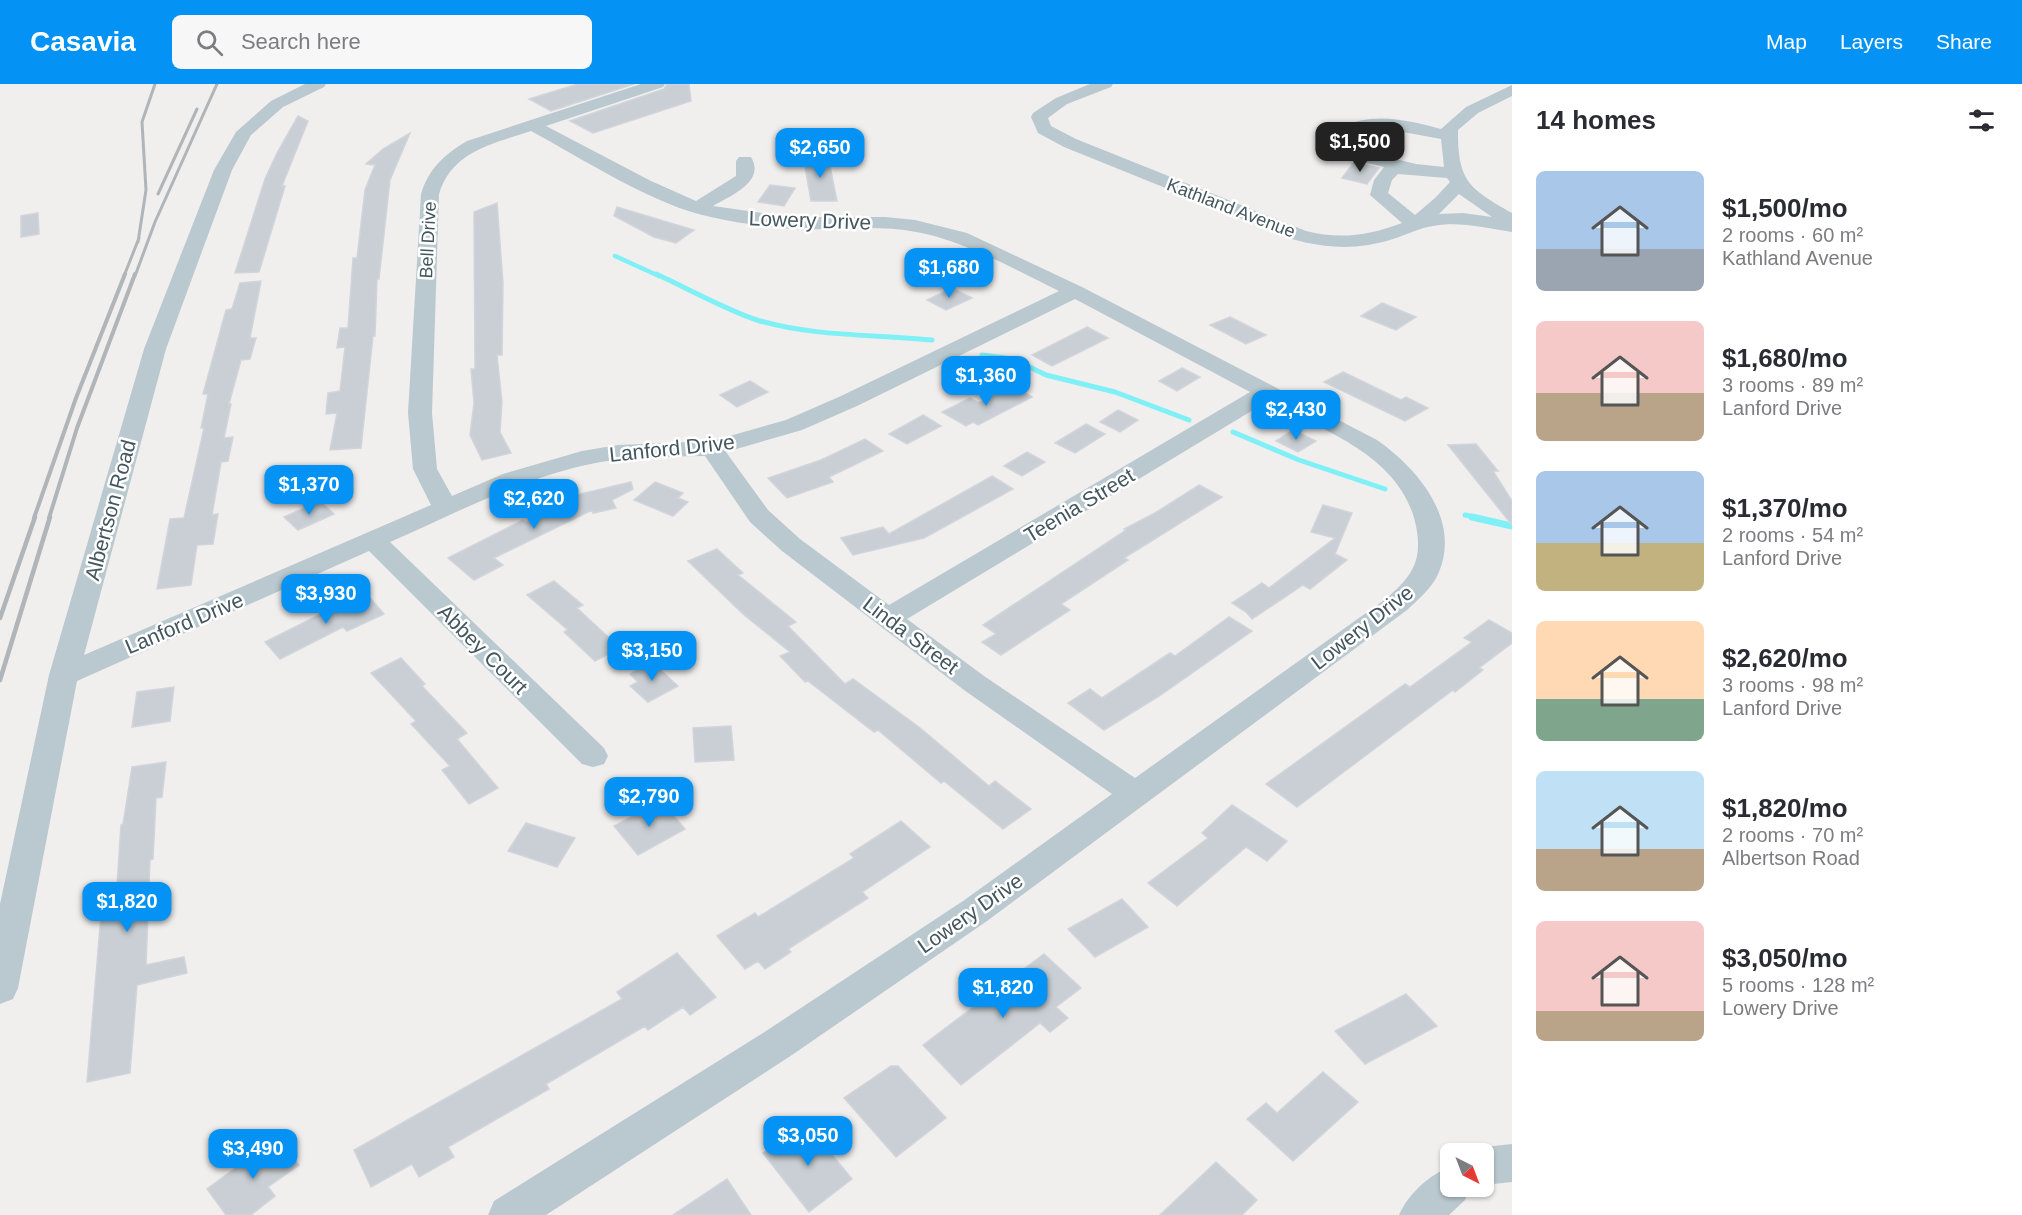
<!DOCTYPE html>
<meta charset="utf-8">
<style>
:root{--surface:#fff;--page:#f7f7f7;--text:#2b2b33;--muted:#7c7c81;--accent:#0493f4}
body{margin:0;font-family:Helvetica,sans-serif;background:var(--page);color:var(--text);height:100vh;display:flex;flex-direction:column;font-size:22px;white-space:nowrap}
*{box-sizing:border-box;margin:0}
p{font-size:20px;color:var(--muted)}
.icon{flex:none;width:33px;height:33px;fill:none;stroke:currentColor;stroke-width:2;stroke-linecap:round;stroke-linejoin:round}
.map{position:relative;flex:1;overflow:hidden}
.panel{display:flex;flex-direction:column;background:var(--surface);width:510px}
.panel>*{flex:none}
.needle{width:39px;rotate:138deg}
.controls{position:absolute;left:1440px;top:1059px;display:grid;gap:12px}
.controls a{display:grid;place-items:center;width:54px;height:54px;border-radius:9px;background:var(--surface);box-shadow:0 2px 4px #0004;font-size:30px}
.price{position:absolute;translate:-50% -51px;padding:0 14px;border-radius:12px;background:var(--accent);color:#fff;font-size:20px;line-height:39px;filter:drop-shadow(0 2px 3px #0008)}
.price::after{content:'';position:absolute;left:50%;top:36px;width:18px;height:14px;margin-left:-9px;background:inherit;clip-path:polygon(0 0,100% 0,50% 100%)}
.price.current{background:#222;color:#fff}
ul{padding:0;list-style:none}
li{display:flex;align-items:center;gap:18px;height:150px;padding:0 24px}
li span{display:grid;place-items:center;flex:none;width:168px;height:120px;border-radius:9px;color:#555}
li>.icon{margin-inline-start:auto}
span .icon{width:72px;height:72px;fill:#fffc;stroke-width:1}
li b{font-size:26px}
h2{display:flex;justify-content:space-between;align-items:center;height:72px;padding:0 24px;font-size:26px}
header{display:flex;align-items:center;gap:36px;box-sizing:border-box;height:84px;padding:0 30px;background:var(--accent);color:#fff}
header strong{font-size:28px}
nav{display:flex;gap:33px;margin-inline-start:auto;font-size:21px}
.search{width:420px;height:54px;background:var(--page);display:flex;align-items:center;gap:15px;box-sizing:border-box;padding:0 21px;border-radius:9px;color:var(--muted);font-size:22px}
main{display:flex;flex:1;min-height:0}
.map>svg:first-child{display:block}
</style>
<header>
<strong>Casavia</strong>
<div class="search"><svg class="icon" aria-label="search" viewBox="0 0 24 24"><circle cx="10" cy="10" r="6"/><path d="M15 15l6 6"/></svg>Search here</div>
<nav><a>Map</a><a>Layers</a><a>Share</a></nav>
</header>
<main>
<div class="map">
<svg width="1512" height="1131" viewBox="0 0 1512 1131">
<rect width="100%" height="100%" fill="#f1eeee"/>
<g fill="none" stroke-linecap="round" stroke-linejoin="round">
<!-- stream-far2 -->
<path stroke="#7ff0f6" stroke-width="4.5" d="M 615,172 L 659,192"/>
<!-- stream-far1 -->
<path stroke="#7ff0f6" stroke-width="5" d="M 656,190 C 687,204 726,226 757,236 C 813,253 874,250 932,256
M 982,271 L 1013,275 L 1046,291 L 1115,308 L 1189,336
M 1233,348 L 1299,376 L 1385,405
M 1465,431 L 1479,434"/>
<!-- stream -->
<path stroke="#7ff0f6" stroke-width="7" d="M 1472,433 L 1512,442"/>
</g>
<!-- building -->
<path fill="#c9cfd4" stroke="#d1d5db" stroke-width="1.5" d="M 578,0 L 634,0 L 551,27 L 529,15 Z
M 667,0 L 689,0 L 691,17 L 593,49 L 570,37 L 664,5 Z
M 298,32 L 308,37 L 282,102 L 285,102 L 259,188 L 235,189 L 265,95 L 277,69 Z
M 410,49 L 390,96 L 379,195 L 377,195 L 375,252 L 373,252 L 361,364 L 330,366 L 337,329 L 326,330 L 328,309 L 340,307 L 345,263 L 337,264 L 340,244 L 348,244 L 353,174 L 357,174 L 365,106 L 375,81 L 366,80 L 383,65 Z
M 1357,54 L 1382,57 L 1383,70 L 1359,64 Z
M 803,72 L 828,72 L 837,117 L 811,117 Z
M 1354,78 L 1379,84 L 1367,100 L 1342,94 Z
M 770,101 L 795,104 L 784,122 L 758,118 Z
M 497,119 L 503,199 L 502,271 L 497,271 L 502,318 L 500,348 L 511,369 L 482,376 L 470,351 L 474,319 L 471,285 L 475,285 L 474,128 Z
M 617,123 L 694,146 L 676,159 L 654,153 L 614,132 Z
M 38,129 L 39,150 L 21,153 L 21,132 Z
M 261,197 L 250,254 L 256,254 L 250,275 L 241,276 L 229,320 L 231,320 L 224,354 L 233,353 L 228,377 L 221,378 L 212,431 L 218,430 L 213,460 L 197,461 L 191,501 L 157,505 L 170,435 L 184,434 L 204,344 L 201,344 L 208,310 L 203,310 L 226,226 L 232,225 L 240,199 Z
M 952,204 L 972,214 L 946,226 L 927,216 Z
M 1382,219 L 1416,233 L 1396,246 L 1361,232 Z
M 1230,233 L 1266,251 L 1246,260 L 1210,241 Z
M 1087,243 L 1108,254 L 1052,282 L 1032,271 Z
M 1182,284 L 1200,293 L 1177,307 L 1159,297 Z
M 1343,288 L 1401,316 L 1406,313 L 1428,324 L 1405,337 L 1324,298 Z
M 750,297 L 768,308 L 737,323 L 720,311 Z
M 1013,302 L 1032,313 L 978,341 L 973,338 L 966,342 L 942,328 L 970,314 L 979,319 Z
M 1118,326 L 1138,336 L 1120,348 L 1100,338 Z
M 923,331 L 941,342 L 907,360 L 889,350 Z
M 1086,340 L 1105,350 L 1075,369 L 1055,359 Z
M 1293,346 L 1316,357 L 1298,368 L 1276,357 Z
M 865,355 L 883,367 L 829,393 L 833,398 L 787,414 L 768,394 L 821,376 Z
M 1476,360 L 1498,387 L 1493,387 L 1512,417 L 1512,441 L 1448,361 Z
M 1027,368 L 1045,378 L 1022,392 L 1004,382 Z
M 992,392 L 1013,405 L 924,454 L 853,471 L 841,454 L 883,443 L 889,450 Z
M 631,398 L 633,405 L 612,416 L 616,424 L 593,429 L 592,426 L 494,474 L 503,481 L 474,496 L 448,474 L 523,436 L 526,438 L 566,418 L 564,414 Z
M 655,398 L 683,409 L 678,414 L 688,418 L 673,432 L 634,416 Z
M 1199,401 L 1222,413 L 1124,474 L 1128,476 L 1061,520 L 1070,526 L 1001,571 L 982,558 L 996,550 L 983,541 L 1126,446 L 1124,445 L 1155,429 Z
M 320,417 L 334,430 L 298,446 L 284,433 Z
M 1323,421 L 1352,429 L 1335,470 L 1347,476 L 1310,505 L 1303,501 L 1252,535 L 1246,528 L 1232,519 L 1262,499 L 1269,504 L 1335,454 L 1311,448 Z
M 717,465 L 743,489 L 738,491 L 796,538 L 788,542 L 845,600 L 853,595 L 919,643 L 989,702 L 995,697 L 1031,725 L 1003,745 L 944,697 L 941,699 L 878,646 L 874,648 L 808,597 L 805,598 L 780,572 L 790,568 L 743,530 L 688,477 Z
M 554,497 L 583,521 L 577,524 L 620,564 L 595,577 L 564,548 L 568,546 L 527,511 Z
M 365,508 L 384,530 L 347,547 L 343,543 L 280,575 L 265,558 Z
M 1229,533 L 1252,547 L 1159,612 L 1104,646 L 1068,619 L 1090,605 L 1102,614 L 1170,569 L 1175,572 Z
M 1489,536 L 1512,549 L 1512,559 L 1479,584 L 1483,586 L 1455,608 L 1453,606 L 1297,723 L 1266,700 L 1405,600 L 1410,603 L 1472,558 L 1464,554 Z
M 401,574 L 425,600 L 422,602 L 467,649 L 457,655 L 498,704 L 469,720 L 442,686 L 450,682 L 411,640 L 416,637 L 371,589 Z
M 652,578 L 678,602 L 648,618 L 630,602 L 638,598 L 630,590 Z
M 174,603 L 170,637 L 132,643 L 137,608 Z
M 731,642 L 734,676 L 695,678 L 693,644 Z
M 166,678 L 162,713 L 156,714 L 153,775 L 150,776 L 146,881 L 184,873 L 187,889 L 137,901 L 130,989 L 87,998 L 102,819 L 116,816 L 121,741 L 123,740 L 132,683 Z
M 661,717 L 685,745 L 638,771 L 614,742 Z
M 1232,721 L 1287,757 L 1267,777 L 1246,763 L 1177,822 L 1148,799 L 1208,754 L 1202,749 Z
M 901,737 L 930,763 L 862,808 L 868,814 L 788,865 L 791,868 L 765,885 L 758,877 L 745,885 L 717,852 L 755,829 L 758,833 L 854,774 L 850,770 Z
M 526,739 L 575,754 L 557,783 L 508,767 Z
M 1122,815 L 1148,843 L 1095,873 L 1068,845 Z
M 677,869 L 716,913 L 690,931 L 683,923 L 648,946 L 645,942 L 546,1000 L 549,1005 L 448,1063 L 454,1073 L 419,1093 L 412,1080 L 371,1103 L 354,1066 L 622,915 L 617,908 Z
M 1044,870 L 1081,904 L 1056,923 L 1068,934 L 1050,948 L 1040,939 L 961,1001 L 923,961 Z
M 1406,910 L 1437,942 L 1365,980 L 1335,947 Z
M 891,982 L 898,982 L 946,1034 L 896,1073 L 844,1014 Z
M 1323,988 L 1358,1018 L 1293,1077 L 1247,1035 L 1266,1019 L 1277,1029 Z
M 806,1039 L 852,1095 L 809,1128 L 763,1069 Z
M 277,1053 L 299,1081 L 268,1103 L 275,1112 L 251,1131 L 226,1131 L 207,1105 Z
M 1216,1078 L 1257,1116 L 1242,1131 L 1160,1131 Z
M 727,1095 L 751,1131 L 673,1131 Z"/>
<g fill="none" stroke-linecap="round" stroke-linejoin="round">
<!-- minor -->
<path fill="#bac9cf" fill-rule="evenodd" d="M 305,0 L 326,0 L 324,3 L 283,23 L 251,51 L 232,86 L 166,265 L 84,571 L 431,421 L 413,385 L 408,329 L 421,110 C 429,84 444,71 467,57 L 641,0 L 665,0 L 663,3 L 546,42 L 651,97 L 696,117 L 736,92 L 736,77 L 739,73 L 751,73 C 766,98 730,112 713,122 L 791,133 L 885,133 L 915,136 L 967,149 L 1082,203 L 1377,356 C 1417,384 1461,435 1439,488 C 1433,503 1419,515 1407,526 L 987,837 L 789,973 L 546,1131 L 488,1131 L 494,1117 L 763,949 L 963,817 L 1112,710 L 964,606 L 782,467 L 750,438 L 705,372 C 665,373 625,372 586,381 C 518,396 454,430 390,458 L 604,664 L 608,672 L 604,680 L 593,683 L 582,680 L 369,467 L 77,597 L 18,904 L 13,915 L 0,920 L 0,820 L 49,591 L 144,265 L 214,86 L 236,48 L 271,17 ZM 531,47 C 583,75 655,122 711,133 C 737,139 766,143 793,145 C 833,147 875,140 916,148 C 966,157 1013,185 1059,207 L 841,312 L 786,336 L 712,357 L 618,361 L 582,367 L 503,390 L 452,412 L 437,385 L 432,329 L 439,110 C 452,67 492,60 531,47 ZM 1075,215 L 1250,308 L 889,521 L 800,455 L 768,426 L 726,368 L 802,346 L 857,322 ZM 1268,317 C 1324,347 1402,372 1416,442 C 1423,477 1412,492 1387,514 L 1135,694 L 984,592 L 907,535 Z
M 1090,0 L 1113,0 L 1111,3 L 1067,20 L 1048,34 L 1051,42 L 1076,55 L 1306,147 C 1340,156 1370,151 1402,139 L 1370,111 L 1374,96 L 1384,83 L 1346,74 L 1334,58 L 1338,45 C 1372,27 1406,36 1441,45 L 1466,23 L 1512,1 L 1512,12 L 1478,29 L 1458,46 L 1458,50 C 1458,99 1472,106 1512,129 L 1512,148 C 1486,144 1459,137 1433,142 C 1419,144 1406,151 1393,155 C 1359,166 1327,165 1292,155 L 1064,63 L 1038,49 L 1031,33 L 1033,29 L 1056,14 ZM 1381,44 L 1441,55 L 1444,83 L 1416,80 L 1358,66 L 1352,58 L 1352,51 L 1361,46 ZM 1398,90 L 1447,94 L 1450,98 L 1435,114 L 1415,131 L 1388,109 L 1392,96 ZM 1459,110 L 1492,133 L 1463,129 L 1439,130 Z
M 1512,1060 L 1512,1098 L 1484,1101 L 1484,1070 L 1470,1068 L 1484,1063 Z
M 1450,1083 L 1450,1102 L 1471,1102 L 1465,1116 L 1449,1131 L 1399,1131 C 1409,1109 1429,1091 1450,1083 Z"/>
<!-- rail-far2 -->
<path stroke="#afb5b9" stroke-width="3" d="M 158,110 L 197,25
M 138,158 L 146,106 L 142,38 L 155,0
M 124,192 L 139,154
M 135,192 L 155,138 L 217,0"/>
<!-- rail-far1 -->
<path stroke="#afb5b9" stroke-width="4" d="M 34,434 L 76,314 L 125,190
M 49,434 L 77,344 L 135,190"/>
<!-- rail -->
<path stroke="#afb5b9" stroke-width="4.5" d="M 0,534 L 35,433
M 0,596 L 50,433"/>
</g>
<g text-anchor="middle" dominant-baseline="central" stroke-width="5" stroke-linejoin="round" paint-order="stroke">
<!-- far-street labels -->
<g font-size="18" fill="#44565e" stroke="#fff">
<text transform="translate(1231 124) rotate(21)">Kathland Avenue</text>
<text transform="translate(428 156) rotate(-87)">Bell Drive</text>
</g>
<!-- street labels -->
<g font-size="21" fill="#44565e" stroke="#fff">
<text transform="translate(810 136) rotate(2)">Lowery Drive</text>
<text transform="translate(672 364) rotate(-6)">Lanford Drive</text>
<text transform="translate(1079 421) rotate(-31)">Teenia Street</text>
<text transform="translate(110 426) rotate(-75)">Albertson Road</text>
<text transform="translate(184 539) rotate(-23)">Lanford Drive</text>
<text transform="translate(1362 543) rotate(-38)">Lowery Drive</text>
<text transform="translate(911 551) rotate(37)">Linda Street</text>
<text transform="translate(483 565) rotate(45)">Abbey Court</text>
<text transform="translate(970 829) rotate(-35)">Lowery Drive</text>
</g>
</g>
</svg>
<div class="controls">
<a><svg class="needle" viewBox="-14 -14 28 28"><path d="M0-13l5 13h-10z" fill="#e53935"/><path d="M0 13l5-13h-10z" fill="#7c7c81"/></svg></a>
</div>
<b class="price current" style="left:1360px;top:89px">$1,500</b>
<b class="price" style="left:820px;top:95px">$2,650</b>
<b class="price" style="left:949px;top:215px">$1,680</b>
<b class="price" style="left:986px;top:323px">$1,360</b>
<b class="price" style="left:1296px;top:357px">$2,430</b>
<b class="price" style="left:309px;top:432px">$1,370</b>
<b class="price" style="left:534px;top:446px">$2,620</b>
<b class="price" style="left:326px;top:541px">$3,930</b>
<b class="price" style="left:652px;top:598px">$3,150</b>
<b class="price" style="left:649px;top:744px">$2,790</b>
<b class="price" style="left:127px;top:849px">$1,820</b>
<b class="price" style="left:1003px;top:935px">$1,820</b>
<b class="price" style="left:808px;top:1083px">$3,050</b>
<b class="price" style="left:253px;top:1096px">$3,490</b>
</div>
<section class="panel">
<h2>14 homes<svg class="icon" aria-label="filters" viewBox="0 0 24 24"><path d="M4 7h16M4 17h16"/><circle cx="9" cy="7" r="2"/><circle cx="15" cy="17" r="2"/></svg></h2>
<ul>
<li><span style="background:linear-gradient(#a9c7e8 65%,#9aa5b1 0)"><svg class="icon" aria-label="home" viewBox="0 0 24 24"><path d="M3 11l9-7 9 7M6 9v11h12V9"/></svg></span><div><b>$1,500/mo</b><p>2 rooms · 60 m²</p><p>Kathland Avenue</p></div></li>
<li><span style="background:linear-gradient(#f6c9c9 60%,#b9a48a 0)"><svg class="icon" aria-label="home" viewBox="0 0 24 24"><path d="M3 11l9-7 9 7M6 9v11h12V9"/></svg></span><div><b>$1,680/mo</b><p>3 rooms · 89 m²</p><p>Lanford Drive</p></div></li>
<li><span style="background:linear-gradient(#a9c7e8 60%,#c2b280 0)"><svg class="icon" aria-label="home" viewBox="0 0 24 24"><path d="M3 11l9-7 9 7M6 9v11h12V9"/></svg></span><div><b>$1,370/mo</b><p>2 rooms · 54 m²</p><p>Lanford Drive</p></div></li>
<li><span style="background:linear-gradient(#ffd9b3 65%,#7fa58c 0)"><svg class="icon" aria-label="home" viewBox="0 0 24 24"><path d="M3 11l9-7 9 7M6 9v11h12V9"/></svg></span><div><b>$2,620/mo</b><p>3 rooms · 98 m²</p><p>Lanford Drive</p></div></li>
<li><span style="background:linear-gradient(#bfe0f5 65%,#b9a48a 0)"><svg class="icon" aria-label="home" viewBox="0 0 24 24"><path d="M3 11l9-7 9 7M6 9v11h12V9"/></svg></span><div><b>$1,820/mo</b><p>2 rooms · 70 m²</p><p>Albertson Road</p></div></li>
<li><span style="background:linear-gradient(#f6c9c9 75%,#b9a48a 0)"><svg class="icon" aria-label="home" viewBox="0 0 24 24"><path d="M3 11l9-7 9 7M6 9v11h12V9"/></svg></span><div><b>$3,050/mo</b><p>5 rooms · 128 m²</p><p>Lowery Drive</p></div></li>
</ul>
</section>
</main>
